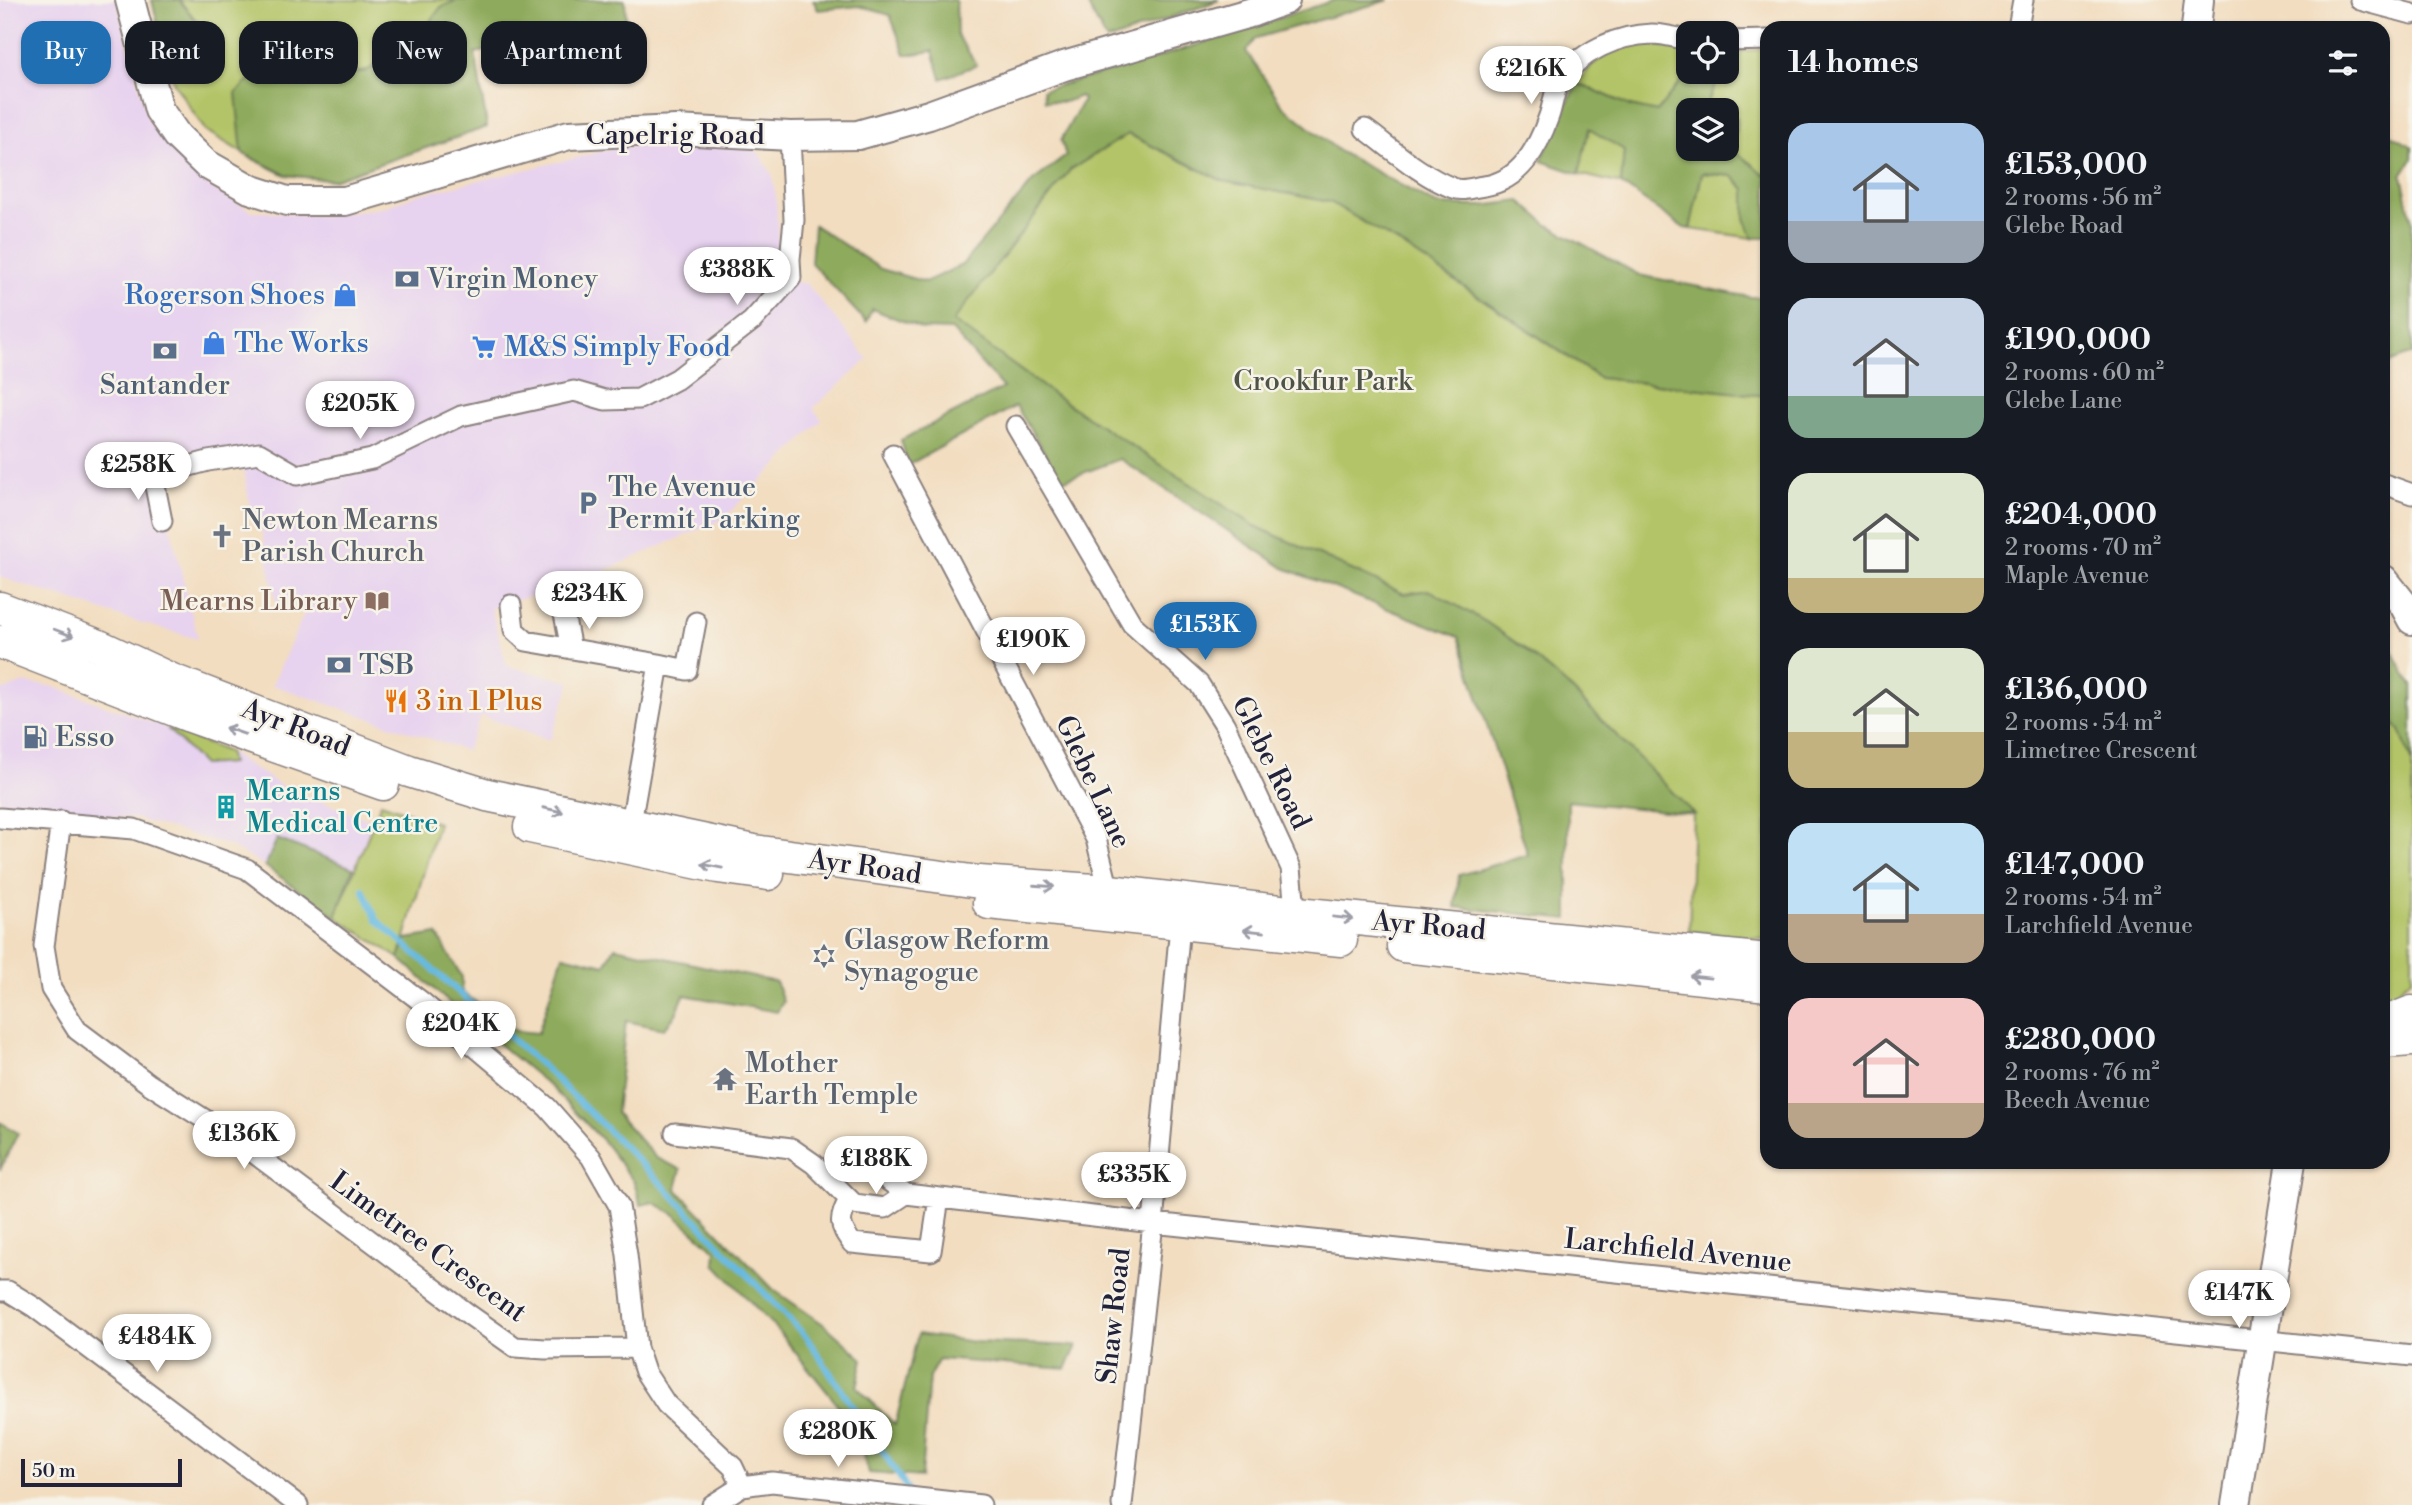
<!DOCTYPE html>
<meta charset="utf-8">
<style>
:root{--surface:#171b24;--page:#242831;--text:#f1f3f6;--muted:#9ea1a6;--accent:#1f6fb2}
body{margin:0;font-family:"Libre Bodoni",serif;background:var(--page);color:var(--text);height:100vh;display:flex;flex-direction:column;font-size:26px;white-space:nowrap}
*{box-sizing:border-box;margin:0}
p{font-size:23px;color:var(--muted)}
.icon{flex:none;width:38px;height:38px;fill:none;stroke:currentColor;stroke-width:2;stroke-linecap:round;stroke-linejoin:round}
.map{position:relative;flex:1;overflow:hidden}
.details{position:absolute;left:1760px;top:21px;width:630px;height:1148px;display:flex;flex-direction:column;background:var(--surface);border-radius:21px;box-shadow:0 2px 5px #0004}
.details>*{flex:none}
.hud{position:absolute;left:21px;top:21px;width:665px;height:63px;display:flex;gap:14px}
.buttons{position:absolute;left:1676px;top:21px;display:grid;gap:14px}
.buttons a{display:grid;place-items:center;width:63px;height:63px;border-radius:14px;background:var(--surface);box-shadow:0 2px 5px #0004;font-size:35px}
.scale{position:absolute;left:21px;bottom:18px;width:161px;box-sizing:border-box;padding-left:7px;border:4px solid #22223b;border-top:0;font-size:19px;line-height:24px;white-space:nowrap;color:#22223b;-webkit-text-stroke:5px #f7f3e8;paint-order:stroke}
.price{position:absolute;translate:-50% -60px;padding:0 16px;border-radius:24px;background:#fff;color:#222;font-size:23px;line-height:46px;filter:drop-shadow(0 2px 4px #0008)}
.price::after{content:'';position:absolute;left:50%;top:42px;width:21px;height:16px;margin-left:-10px;background:inherit;clip-path:polygon(0 0,100% 0,50% 100%)}
.price.on{background:var(--accent);color:#fff}
ul{padding:0;list-style:none}
li{display:flex;align-items:center;gap:21px;height:175px;padding:0 28px}
li span{display:grid;place-items:center;flex:none;width:196px;height:140px;border-radius:21px;color:#555}
li>.icon{margin-inline-start:auto}
span .icon{width:84px;height:84px;fill:#fffc;stroke-width:1}
li b{font-size:30px}
h2{display:flex;justify-content:space-between;align-items:center;height:84px;padding:0 28px;font-size:30px}
.tag{padding:0 24px;border-radius:21px;background:var(--surface);box-shadow:0 2px 5px #0004;font-size:24px;line-height:63px}
.tag.on{background:var(--accent);color:#fff}
.map>svg:first-child{display:block}
</style>
<div class="map">
<svg width="2412" height="1505" viewBox="0 0 2412 1505">
<rect width="100%" height="100%" fill="#f7f3e8"/>
<filter id="ink" filterUnits="userSpaceOnUse"><feTurbulence type="fractalNoise" baseFrequency=".0143" numOctaves="2"/><feDisplacementMap in="SourceGraphic" scale="14" xChannelSelector="R" yChannelSelector="G"/><feConvolveMatrix kernelMatrix="1 2 1 2 8 2 1 2 1" color-interpolation-filters="sRGB"/></filter>
<filter id="wash" filterUnits="userSpaceOnUse"><feTurbulence type="fractalNoise" baseFrequency=".00686" numOctaves="4" result="noise"/><feDisplacementMap in="SourceGraphic" scale="28" xChannelSelector="R" yChannelSelector="G"/><feGaussianBlur stdDeviation="1.57" result="paint"/><feColorMatrix in="noise" values="0 0 0 0 0 0 0 0 0 0 0 0 0 0 0 0 0 1.4 0 .05"/><feComposite in="paint" operator="in"/></filter>
<g filter="url(#wash)">
<rect width="100%" height="100%" fill="#f2ddc0"/>
<!-- built -->
<path fill="#e7d2ef" d="M 0,0 L 116,0 L 148,120 L 180,160 L 200,181 L 251,211 L 320,216 L 381,208 L 417,195 L 622,147 L 731,141 L 759,153 L 772,174 L 776,197 L 780,279 L 807,284 L 868,359 L 813,408 L 822,420 L 723,519 L 578,582 L 491,608 L 507,666 L 571,682 L 550,740 L 481,716 L 466,751 L 272,685 L 311,598 L 277,607 L 261,527 L 254,528 L 242,461 L 159,481 L 198,639 L 128,619 L 0,577 Z
M 24,683 L 51,686 L 167,728 L 203,765 L 231,762 L 228,752 L 282,786 L 372,821 L 354,868 L 278,839 L 265,866 L 230,846 L 134,818 L 0,810 L 0,691 Z"/>
<!-- green -->
<path fill="#b3c467" stroke="#6a7351" stroke-width="2" d="M 152,0 L 596,0 L 468,13 L 487,127 L 332,180 L 286,175 L 251,158 L 205,130 L 174,83 Z
M 1646,44 L 1689,50 L 1689,71 L 1657,112 L 1630,106 L 1585,86 L 1576,84 L 1592,65 L 1619,45 Z
M 1767,49 L 1767,176 L 1733,150 L 1737,118 L 1727,117 L 1727,110 L 1704,110 L 1721,72 L 1727,72 L 1727,52 Z
M 1588,128 L 1624,150 L 1621,184 L 1579,174 Z
M 1128,134 L 1223,181 L 1330,202 L 1405,247 L 1599,378 L 1767,396 L 1767,939 L 1689,931 L 1693,814 L 1569,687 L 1522,647 L 1486,622 L 1429,590 L 1404,594 L 1255,526 L 1057,397 L 953,321 L 1070,170 Z
M 1702,173 L 1732,176 L 1745,189 L 1745,218 L 1753,238 L 1690,229 Z
M 2384,714 L 2400,730 L 2412,763 L 2412,978 L 2388,998 L 2384,998 Z
M 167,728 L 228,752 L 231,763 L 203,765 Z
M 381,803 L 438,823 L 399,958 L 336,917 Z"/>
<!-- forest -->
<path fill="#8eaa5c" stroke="#58664c" stroke-width="2" d="M 152,0 L 179,0 L 206,32 L 211,44 L 203,61 L 166,58 Z
M 457,0 L 625,0 L 626,18 L 614,26 L 475,53 L 487,127 L 332,180 L 286,175 L 242,153 L 236,93 L 254,75 L 283,80 L 329,78 L 366,71 L 416,40 L 441,7 Z
M 813,0 L 956,0 L 957,35 L 977,65 L 941,79 L 933,51 L 915,54 L 905,54 L 890,15 L 859,6 L 818,10 Z
M 1085,0 L 1219,0 L 1107,41 Z
M 1335,0 L 1389,0 L 1256,38 L 1246,51 L 1283,106 L 1340,152 L 1437,205 L 1481,206 L 1520,201 L 1548,225 L 1639,275 L 1750,297 L 1767,297 L 1767,396 L 1600,378 L 1405,247 L 1330,202 L 1223,181 L 1128,134 L 1070,170 L 953,321 L 1057,397 L 1255,526 L 1404,594 L 1429,590 L 1486,622 L 1522,647 L 1569,687 L 1694,814 L 1568,801 L 1568,919 L 1455,907 L 1459,875 L 1528,855 L 1459,637 L 1284,568 L 1120,459 L 1062,481 L 1016,406 L 908,465 L 901,440 L 1003,388 L 952,330 L 923,329 L 872,309 L 866,322 L 811,263 L 814,225 L 881,269 L 925,282 L 962,265 L 1033,181 L 1066,156 L 1061,140 L 1083,100 L 1080,96 L 1065,102 L 1045,101 L 1043,90 L 1147,61 Z
M 1689,71 L 1721,72 L 1704,110 L 1689,110 L 1689,149 L 1727,149 L 1727,117 L 1737,118 L 1733,150 L 1767,176 L 1767,238 L 1753,238 L 1745,218 L 1745,189 L 1732,176 L 1702,173 L 1690,229 L 1684,228 L 1621,184 L 1624,150 L 1589,129 L 1579,174 L 1541,161 L 1576,84 L 1585,86 L 1630,106 L 1657,112 Z
M 2384,132 L 2412,146 L 2412,159 L 2402,175 L 2412,222 L 2412,354 L 2384,365 Z
M 2384,636 L 2412,686 L 2412,763 L 2400,730 L 2384,714 Z
M 277,839 L 353,868 L 336,917 L 265,866 Z
M 437,934 L 462,977 L 462,992 L 516,1031 L 538,1033 L 563,955 L 605,965 L 615,947 L 776,982 L 783,1002 L 777,1012 L 684,995 L 676,1014 L 664,1029 L 626,1021 L 616,1113 L 656,1158 L 681,1169 L 676,1189 L 774,1290 L 826,1326 L 863,1359 L 857,1387 L 895,1425 L 918,1334 L 975,1342 L 1077,1346 L 1066,1369 L 939,1359 L 929,1377 L 921,1477 L 869,1473 L 854,1425 L 779,1332 L 715,1264 L 716,1251 L 675,1215 L 653,1202 L 641,1205 L 634,1182 L 603,1141 L 552,1088 L 454,1007 L 399,958 L 406,939 Z
M 0,1122 L 18,1133 L 0,1170 Z"/>
<g fill="none" stroke-linecap="round" stroke-linejoin="round">
<!-- stream -->
<path stroke="#66bae2" stroke-width="6" d="M 363,889 L 377,920 L 548,1071 L 661,1183 L 807,1338 L 910,1493"/>
</g>
</g>
<g filter="url(#ink)">
<g fill="none" stroke-linecap="round" stroke-linejoin="round">
<!-- street casing -->
<g stroke="#8a807e" stroke-width="23">
<path id="street" d="M 2360,0 L 2412,14
M 2018,28 L 2023,0
M 1727,41 L 1768,40
M 1365,129 C 1392,149 1421,176 1453,188 C 1462,192 1475,187 1484,186 C 1520,181 1538,148 1549,116 C 1553,105 1554,90 1560,81 C 1580,51 1618,35 1652,34 C 1664,34 1677,38 1689,40
M 1016,426 L 1132,624 L 1199,684 L 1225,725 L 1291,868 L 1296,920
M 893,454 L 1096,839 L 1109,891 L 1109,898
M 2384,484 L 2412,494
M 162,521 L 153,476 L 208,461 L 259,453 L 297,475 L 372,459 L 461,416 L 574,391 L 605,400 L 639,399 L 677,379 L 752,321 L 791,278 L 790,259 L 794,220 L 790,136
M 560,594 L 571,649
M 511,605 L 514,630 L 526,641 L 659,664
M 0,818 L 134,829 L 247,869 L 422,1002 L 547,1107 L 591,1157 L 619,1206 L 627,1255 L 637,1348 L 645,1372 L 666,1404 L 733,1467 L 742,1486
M 61,821 L 44,946 L 51,989 L 77,1030 L 149,1084 L 234,1138 L 471,1316 L 515,1347 L 545,1349 L 637,1348
M 629,834 L 659,664 L 687,670 L 696,622
M 675,1133 L 791,1148 L 814,1164 L 854,1204 L 885,1208 L 906,1194 L 1153,1223 L 2412,1356
M 869,1166 L 906,1194
M 849,1199 C 839,1220 838,1224 852,1243 L 931,1251 L 939,1198
M 0,1291 L 8,1291 L 34,1307 L 298,1505
M 712,1505 L 742,1486 L 772,1482 L 981,1505
M 1122,1505 L 1153,1223 L 1181,914"/>
</g>
<!-- secondary casing -->
<g stroke="#8a807e" stroke-width="32">
<path id="secondary" d="M 130,0 L 159,110 L 177,136 L 206,164 L 250,189 L 287,201 L 345,201 L 569,135 L 676,130 L 790,136 L 858,135 L 929,115 L 1064,66 L 1253,12 L 1285,0
M 2196,28 L 2199,0
M 2384,580 L 2404,605 L 2412,620
M 2236,1505 L 2291,1162"/>
</g>
<!-- primary casing -->
<g stroke="#8a807e" stroke-width="35">
<path id="primary" d="M 0,608 L 99,646 L 172,680 L 409,771 L 487,795 L 754,851 L 979,882 L 1109,891 L 1297,913 L 1768,960
M 0,642 L 190,716 L 383,784
M 530,827 L 718,867 L 768,874
M 989,903 L 1341,940
M 1403,946 L 1768,985
M 2384,1023 L 2412,1012
M 2384,1042 L 2412,1040"/>
</g>
<!-- street -->
<use href="#street" stroke="#fff" stroke-width="19"/>
<!-- secondary -->
<use href="#secondary" stroke="#fff" stroke-width="28"/>
<!-- primary -->
<use href="#primary" stroke="#fff" stroke-width="32"/>
</g>
<!-- one-way arrows -->
<defs><path id="oneway-shaft" d="M-6 0H5M1.5-3L5.5 0L1.5 3" fill="none" stroke-width="1.6" stroke-linecap="round" stroke-linejoin="round" transform="scale(1.75)"/></defs>
<g stroke="#9c9ca7">
<use href="#oneway-shaft" transform="translate(64 633) rotate(21)"/>
<use href="#oneway-shaft" transform="translate(235 731) rotate(-161)"/>
<use href="#oneway-shaft" transform="translate(553 810) rotate(13)"/>
<use href="#oneway-shaft" transform="translate(712 866) rotate(-169)"/>
<use href="#oneway-shaft" transform="translate(1044 886) rotate(4)"/>
<use href="#oneway-shaft" transform="translate(1343 918) rotate(6)"/>
<use href="#oneway-shaft" transform="translate(1254 931) rotate(-174)"/>
<use href="#oneway-shaft" transform="translate(1700 977) rotate(-174)"/>
</g>
</g>
<!-- icons -->
<defs>
<g id="bank-bare" transform="scale(1.89)"><path d="M-6-4H6V4H-6ZM0-2.3a2.3 2.3 0 1 0 0 4.6a2.3 2.3 0 1 0 0-4.6Z" fill="#5c6f8a" stroke="#f7f3e8" stroke-width="2.5" paint-order="stroke"/></g>
<g id="shop-bare" transform="scale(1.89)"><path d="M-5-2.5h2.3a2.7 3.5 0 0 1 5.4 0H5L5.5 6h-11ZM-1.5-2.5h3a1.5 2.3 0 0 0-3 0Z" fill="#3f7fe0" stroke="#f7f3e8" stroke-width="2.5" paint-order="stroke"/></g>
<g id="supermarket-bare" transform="scale(1.89)"><path d="M-6-5.5h2.5l.6 2H6L4.5 2H-2.5L-4.4-4H-6ZM-1.5 3.2a1.3 1.3 0 1 0 .1 0ZM3 3.2a1.3 1.3 0 1 0 .1 0Z" fill="#3f7fe0" stroke="#f7f3e8" stroke-width="2.5" paint-order="stroke"/></g>
<g id="parking-bare" transform="scale(1.89)"><path d="M-3.5-5.5H1a3.5 3.5 0 0 1 0 7H-1V5.5H-3.5ZM-1-3.4V-.6H.8a1.4 1.4 0 0 0 0-2.8Z" fill="#5c6f8a" stroke="#f7f3e8" stroke-width="2.5" paint-order="stroke"/></g>
<g id="church-bare" transform="scale(1.89)"><path d="M-1.2-6h2.4v3.5h3.3v2.4h-3.3V6h-2.4V-.1h-3.3v-2.4h3.3Z" fill="#6b7280" stroke="#f7f3e8" stroke-width="2.5" paint-order="stroke"/></g>
<g id="library-bare" transform="scale(1.89)"><path d="M-6-4Q-3-5.5-.7-3.5V5Q-3 3-6 4ZM6-4Q3-5.5 .7-3.5V5Q3 3 6 4Z" fill="#8d6e63" stroke="#f7f3e8" stroke-width="2.5" paint-order="stroke"/></g>
<g id="restaurant-bare" transform="scale(1.89)"><path d="M-5-6h1v4h1v-4h1v4h1v-4h1v5L-1.5 .5V6h-2V.5L-5-1ZM5-6V6H3V1.5H1.5Q1.5-4 5-6Z" fill="#e8710a" stroke="#f7f3e8" stroke-width="2.5" paint-order="stroke"/></g>
<g id="fuel-bare" transform="scale(1.89)"><path d="M-5.5-6h7V0h2V4h1.3V-2.5L3-4.5l.8-.8L6-3V5H2.5V1h-1V6h-7ZM-4.2-4.7v3.2H.2V-4.7Z" fill="#5c6f8a" stroke="#f7f3e8" stroke-width="2.5" paint-order="stroke"/></g>
<g id="building-bare" transform="scale(1.89)"><path d="M-4-6H4V6H1V3H-1V6H-4ZM-2.5-4.3h1.7v1.8h-1.7ZM.8-4.3h1.7v1.8H.8ZM-2.5-1h1.7V.8h-1.7ZM.8-1h1.7V.8H.8Z" fill="#0f9aa8" stroke="#f7f3e8" stroke-width="2.5" paint-order="stroke"/></g>
<g id="synagogue-bare" transform="scale(1.89)"><path d="M0-6.5L5.6 3.2H-5.6ZM0 6.5L5.6-3.2H-5.6Z" fill="#6b7280" stroke="#f7f3e8" stroke-width="2.5" paint-order="stroke"/></g>
<g id="temple-bare" transform="scale(1.89)"><path d="M0-6L5-2H3V0L6.5 2.5H4V6H1.5V3h-3V6H-4V2.5H-6.5L-3 0V-2H-5Z" fill="#6b7280" stroke="#f7f3e8" stroke-width="2.5" paint-order="stroke"/></g>
</defs>
<g fill-rule="evenodd">
<use href="#bank-bare" x="407" y="279"/>
<use href="#shop-bare" x="345" y="295"/>
<use href="#shop-bare" x="214" y="343"/>
<use href="#supermarket-bare" x="484" y="347"/>
<use href="#bank-bare" x="165" y="351"/>
<use href="#parking-bare" x="588" y="503"/>
<use href="#church-bare" x="222" y="536"/>
<use href="#library-bare" x="377" y="601"/>
<use href="#bank-bare" x="339" y="665"/>
<use href="#restaurant-bare" x="396" y="701"/>
<use href="#fuel-bare" x="35" y="737"/>
<use href="#building-bare" x="226" y="807"/>
<use href="#synagogue-bare" x="824" y="956"/>
<use href="#temple-bare" x="725" y="1079"/>
</g>
<g text-anchor="middle" dominant-baseline="central" stroke-width="5" stroke-linejoin="round" paint-order="stroke">
<!-- street labels -->
<g font-size="28" fill="#22223b" stroke="#f7f3e8">
<text x="675" y="135">Capelrig Road</text>
<text transform="translate(296 728) rotate(21)">Ayr Road</text>
<text transform="translate(1271 763) rotate(64)">Glebe Road</text>
<text transform="translate(1093 782) rotate(65)">Glebe Lane</text>
<text transform="translate(865 867) rotate(8)">Ayr Road</text>
<text transform="translate(1429 926) rotate(5)">Ayr Road</text>
<text transform="translate(428 1247) rotate(36)">Limetree Crescent</text>
<text transform="translate(1678 1251) rotate(6)">Larchfield Avenue</text>
<text transform="translate(1114 1316) rotate(-84)">Shaw Road</text>
</g>
<!-- service labels -->
<g font-size="28" fill="#4e5e75" stroke="#f7f3e8" text-anchor="start">
<text x="427" y="279">Virgin Money</text>
<text x="165" y="385" text-anchor="middle">Santander</text>
<text x="608" y="487">The Avenue<tspan x="608" dy="32">Permit Parking</tspan></text>
<text x="359" y="665">TSB</text>
<text x="55" y="737">Esso</text>
</g>
<!-- shop labels -->
<g font-size="28" fill="#366cbe" stroke="#f7f3e8" text-anchor="start">
<text x="325" y="295" text-anchor="end">Rogerson Shoes</text>
<text x="234" y="343">The Works</text>
<text x="504" y="347">M&amp;S Simply Food</text>
</g>
<!-- park labels -->
<g font-size="28" fill="#4e5348" stroke="#f7f3e8">
<text x="1323" y="381">Crookfur Park</text>
</g>
<!-- worship labels -->
<g font-size="28" fill="#5b616d" stroke="#f7f3e8" text-anchor="start">
<text x="242" y="520">Newton Mearns<tspan x="242" dy="32">Parish Church</tspan></text>
<text x="844" y="940">Glasgow Reform<tspan x="844" dy="32">Synagogue</tspan></text>
<text x="745" y="1063">Mother<tspan x="745" dy="32">Earth Temple</tspan></text>
</g>
<!-- education labels -->
<g font-size="28" fill="#785e54" stroke="#f7f3e8" text-anchor="end">
<text x="357" y="601">Mearns Library</text>
</g>
<!-- food labels -->
<g font-size="28" fill="#c56008" stroke="#f7f3e8" text-anchor="start">
<text x="416" y="701">3 in 1 Plus</text>
</g>
<!-- culture labels -->
<g font-size="28" fill="#0d838f" stroke="#f7f3e8" text-anchor="start">
<text x="246" y="791">Mearns<tspan x="246" dy="32">Medical Centre</tspan></text>
</g>
</g>
</svg>
<div class="buttons">
<a><svg class="icon" aria-label="locate" viewBox="0 0 24 24"><circle cx="12" cy="12" r="6"/><path d="M12 2v4M12 18v4M2 12h4M18 12h4"/></svg></a>
<a><svg class="icon" aria-label="layers" viewBox="0 0 24 24"><path d="M12 4l9 5-9 5-9-5zM3 14l9 5 9-5"/></svg></a>
</div>
<div class="scale">50 m</div>
<b class="price" style="left:1531px;top:106px">£216K</b>
<b class="price" style="left:737px;top:307px">£388K</b>
<b class="price" style="left:360px;top:441px">£205K</b>
<b class="price" style="left:138px;top:502px">£258K</b>
<b class="price" style="left:589px;top:631px">£234K</b>
<b class="price on" style="left:1205px;top:662px">£153K</b>
<b class="price" style="left:1033px;top:677px">£190K</b>
<b class="price" style="left:461px;top:1061px">£204K</b>
<b class="price" style="left:244px;top:1171px">£136K</b>
<b class="price" style="left:876px;top:1196px">£188K</b>
<b class="price" style="left:1134px;top:1212px">£335K</b>
<b class="price" style="left:2239px;top:1330px">£147K</b>
<b class="price" style="left:157px;top:1374px">£484K</b>
<b class="price" style="left:838px;top:1469px">£280K</b>
<div class="hud">
<a class="tag on">Buy</a>
<a class="tag">Rent</a>
<a class="tag">Filters</a>
<a class="tag">New</a>
<a class="tag">Apartment</a>
</div>
<section class="details">
<h2>14 homes<svg class="icon" aria-label="filters" viewBox="0 0 24 24"><path d="M4 7h16M4 17h16"/><circle cx="9" cy="7" r="2"/><circle cx="15" cy="17" r="2"/></svg></h2>
<ul>
<li><span style="background:linear-gradient(#a9c7e8 70%,#9aa5b1 0)"><svg class="icon" aria-label="home" viewBox="0 0 24 24"><path d="M3 11l9-7 9 7M6 9v11h12V9"/></svg></span><div><b>£153,000</b><p>2 rooms · 56 m²</p><p>Glebe Road</p></div></li>
<li><span style="background:linear-gradient(#c9d6e8 70%,#7fa58c 0)"><svg class="icon" aria-label="home" viewBox="0 0 24 24"><path d="M3 11l9-7 9 7M6 9v11h12V9"/></svg></span><div><b>£190,000</b><p>2 rooms · 60 m²</p><p>Glebe Lane</p></div></li>
<li><span style="background:linear-gradient(#dfe7d0 75%,#c2b280 0)"><svg class="icon" aria-label="home" viewBox="0 0 24 24"><path d="M3 11l9-7 9 7M6 9v11h12V9"/></svg></span><div><b>£204,000</b><p>2 rooms · 70 m²</p><p>Maple Avenue</p></div></li>
<li><span style="background:linear-gradient(#dfe7d0 60%,#c2b280 0)"><svg class="icon" aria-label="home" viewBox="0 0 24 24"><path d="M3 11l9-7 9 7M6 9v11h12V9"/></svg></span><div><b>£136,000</b><p>2 rooms · 54 m²</p><p>Limetree Crescent</p></div></li>
<li><span style="background:linear-gradient(#bfe0f5 65%,#b9a48a 0)"><svg class="icon" aria-label="home" viewBox="0 0 24 24"><path d="M3 11l9-7 9 7M6 9v11h12V9"/></svg></span><div><b>£147,000</b><p>2 rooms · 54 m²</p><p>Larchfield Avenue</p></div></li>
<li><span style="background:linear-gradient(#f6c9c9 75%,#b9a48a 0)"><svg class="icon" aria-label="home" viewBox="0 0 24 24"><path d="M3 11l9-7 9 7M6 9v11h12V9"/></svg></span><div><b>£280,000</b><p>2 rooms · 76 m²</p><p>Beech Avenue</p></div></li>
</ul>
</section>
</div>
